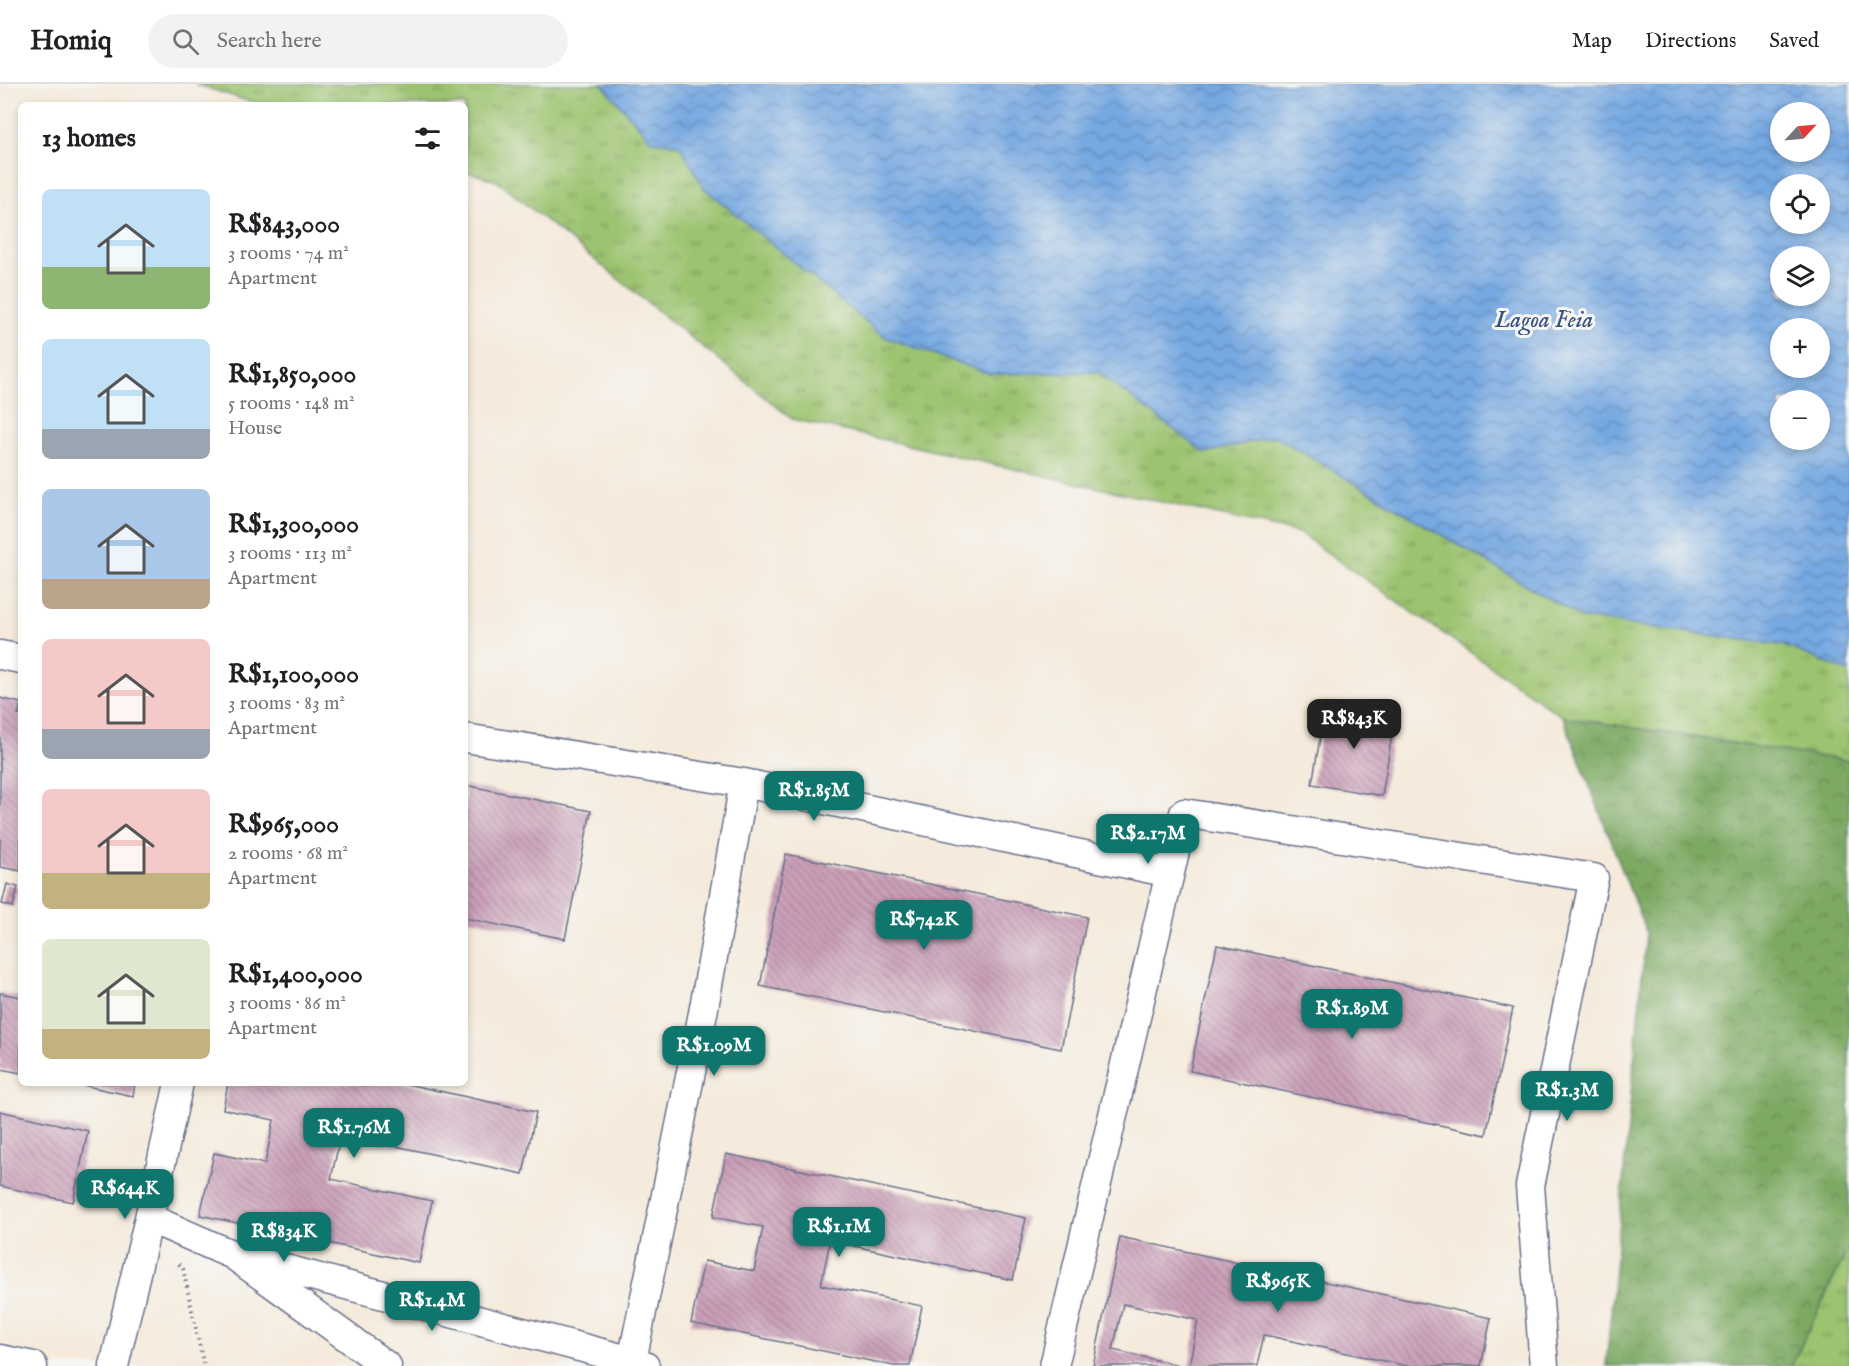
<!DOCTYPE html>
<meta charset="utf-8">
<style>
:root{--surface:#fff;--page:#f2f2f2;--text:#202124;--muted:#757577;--line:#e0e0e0;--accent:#0f766e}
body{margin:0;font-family:"IM FELL English",serif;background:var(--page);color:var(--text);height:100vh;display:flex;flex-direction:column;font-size:22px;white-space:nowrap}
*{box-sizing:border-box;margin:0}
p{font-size:20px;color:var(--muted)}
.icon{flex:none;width:33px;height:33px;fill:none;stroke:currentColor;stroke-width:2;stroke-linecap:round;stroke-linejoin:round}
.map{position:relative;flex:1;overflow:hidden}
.panel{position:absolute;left:18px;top:18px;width:450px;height:984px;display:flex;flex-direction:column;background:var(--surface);border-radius:9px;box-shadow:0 3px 9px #0003}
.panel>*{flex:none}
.needle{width:39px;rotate:64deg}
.buttons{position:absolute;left:1770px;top:18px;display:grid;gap:12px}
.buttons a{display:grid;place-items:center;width:60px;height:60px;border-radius:50%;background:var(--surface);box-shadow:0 3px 9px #0003;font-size:30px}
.price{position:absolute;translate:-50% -51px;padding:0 14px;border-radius:12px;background:var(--accent);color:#fff;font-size:20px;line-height:39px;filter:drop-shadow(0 2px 3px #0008)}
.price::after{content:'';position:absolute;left:50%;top:36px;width:18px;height:14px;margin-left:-9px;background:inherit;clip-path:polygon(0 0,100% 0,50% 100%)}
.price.current{background:#222;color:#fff}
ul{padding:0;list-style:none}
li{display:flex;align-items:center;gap:18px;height:150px;padding:0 24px}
li span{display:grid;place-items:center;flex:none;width:168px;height:120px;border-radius:9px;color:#555}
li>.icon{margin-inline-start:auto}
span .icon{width:72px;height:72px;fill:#fffc;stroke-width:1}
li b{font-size:26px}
h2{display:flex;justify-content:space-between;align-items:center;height:72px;padding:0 24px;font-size:26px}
header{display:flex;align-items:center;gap:36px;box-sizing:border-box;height:84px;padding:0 30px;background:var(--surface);border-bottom:2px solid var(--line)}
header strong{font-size:28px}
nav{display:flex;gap:33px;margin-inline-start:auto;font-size:21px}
.search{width:420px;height:54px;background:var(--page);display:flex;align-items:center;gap:15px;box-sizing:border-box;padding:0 21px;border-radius:33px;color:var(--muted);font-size:22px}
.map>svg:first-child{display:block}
</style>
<header>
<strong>Homiq</strong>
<div class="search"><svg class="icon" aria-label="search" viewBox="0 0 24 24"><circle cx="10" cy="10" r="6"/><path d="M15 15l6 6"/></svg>Search here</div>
<nav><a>Map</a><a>Directions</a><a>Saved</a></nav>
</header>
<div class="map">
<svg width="1849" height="1282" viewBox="0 0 1849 1282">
<defs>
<pattern id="grass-tufts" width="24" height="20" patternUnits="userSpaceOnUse" patternTransform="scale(1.5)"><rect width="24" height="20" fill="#9cc36f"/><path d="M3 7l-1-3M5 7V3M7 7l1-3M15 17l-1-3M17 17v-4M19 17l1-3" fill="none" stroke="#7e9f5e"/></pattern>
<pattern id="forest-crowns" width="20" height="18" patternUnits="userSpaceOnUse" patternTransform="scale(1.5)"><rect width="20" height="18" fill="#7da962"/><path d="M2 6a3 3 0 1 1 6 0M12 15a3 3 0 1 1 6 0" fill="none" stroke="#668a54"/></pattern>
<pattern id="water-waves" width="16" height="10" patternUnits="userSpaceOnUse" patternTransform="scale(1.5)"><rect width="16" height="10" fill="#76a8e1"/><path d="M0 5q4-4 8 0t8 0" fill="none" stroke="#6089ba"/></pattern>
<pattern id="building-back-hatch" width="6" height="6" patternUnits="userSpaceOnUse" patternTransform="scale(1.5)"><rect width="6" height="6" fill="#cba0b9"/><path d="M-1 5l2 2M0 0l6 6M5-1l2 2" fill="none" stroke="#a4839a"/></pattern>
</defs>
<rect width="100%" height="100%" fill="#f6f6f2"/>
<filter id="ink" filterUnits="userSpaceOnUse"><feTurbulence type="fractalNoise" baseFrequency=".0167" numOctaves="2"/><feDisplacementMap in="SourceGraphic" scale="12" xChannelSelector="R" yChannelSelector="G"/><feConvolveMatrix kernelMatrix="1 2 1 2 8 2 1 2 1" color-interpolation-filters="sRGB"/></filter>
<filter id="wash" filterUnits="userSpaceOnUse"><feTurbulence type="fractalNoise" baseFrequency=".008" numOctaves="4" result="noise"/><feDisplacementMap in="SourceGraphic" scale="24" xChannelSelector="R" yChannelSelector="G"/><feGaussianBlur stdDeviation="1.35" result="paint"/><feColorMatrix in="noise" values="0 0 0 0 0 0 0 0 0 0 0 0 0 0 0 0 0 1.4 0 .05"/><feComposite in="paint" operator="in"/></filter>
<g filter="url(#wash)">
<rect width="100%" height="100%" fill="#f5eadb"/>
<!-- grass -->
<path fill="url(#grass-tufts)" stroke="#5c7966" stroke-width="1.5" d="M 195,0 L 602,0 L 651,56 L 680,61 L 704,104 L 990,290 L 1098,288 L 1205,369 L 1275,352 L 1582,534 L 1783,561 L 1849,588 L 1849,677 L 1563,633 L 1299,449 L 792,335 L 497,97 L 465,87 L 465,21 L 260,21 Z
M 1849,1163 L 1849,1282 L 1791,1282 Z"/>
<!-- forest -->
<path fill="url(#forest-crowns)" stroke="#4c6c60" stroke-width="1.5" d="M 1563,633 L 1849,677 L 1849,1163 L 1791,1282 L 1606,1282 L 1646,848 Z"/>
<!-- water -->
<path fill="url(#water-waves)" stroke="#486ca0" stroke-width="1.5" fill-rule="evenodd" d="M 602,0 L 1849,0 L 1849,588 L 1783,561 L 1582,534 L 1275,352 L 1205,369 L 1098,288 L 990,290 L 885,253 L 704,104 L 680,61 L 651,56 ZM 1780,28 L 1820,28 L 1820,68 L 1780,68 ZM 1780,100 L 1820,100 L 1820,140 L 1780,140 ZM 1780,172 L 1820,172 L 1820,212 L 1780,212 ZM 1780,244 L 1820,244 L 1820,284 L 1780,284 ZM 1780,316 L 1820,316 L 1820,356 L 1780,356 Z"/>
<g id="blocks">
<!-- building -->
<path fill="url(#building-back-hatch)" d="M 0,614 L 21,619 L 18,631 L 21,631 L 21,787 L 0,783 Z
M 1326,620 L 1395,632 L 1382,712 L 1312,700 Z
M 465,701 L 591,727 L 565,855 L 465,834 Z
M 786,770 L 1087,833 L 1061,965 L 760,902 Z
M 7,800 L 18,803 L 13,823 L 2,820 Z
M 1217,861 L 1513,924 L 1486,1051 L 1190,987 Z
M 0,909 L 21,913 L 21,989 L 0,985 Z
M 73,999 L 135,999 L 133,1012 Z
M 228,999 L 402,999 L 536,1028 L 523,1090 L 341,1050 L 331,1095 L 432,1117 L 419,1179 L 200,1131 L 214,1069 L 265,1080 L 274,1036 L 223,1025 Z
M 0,1027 L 88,1047 L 73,1118 L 0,1102 Z
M 726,1070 L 1026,1134 L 1013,1196 L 830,1157 L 821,1201 L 922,1222 L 910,1282 L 894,1282 L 691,1239 L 704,1177 L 754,1187 L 763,1143 L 713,1133 Z
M 1120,1153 L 1491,1234 L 1481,1282 L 1407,1282 L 1264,1251 L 1257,1282 L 1189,1282 L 1198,1236 L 1123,1220 L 1113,1266 L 1183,1282 L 1093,1282 Z"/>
</g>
</g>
<g filter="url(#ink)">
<use href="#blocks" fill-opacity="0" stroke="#67708a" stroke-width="1.5"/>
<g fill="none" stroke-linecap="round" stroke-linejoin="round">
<!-- street casing -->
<g stroke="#67708a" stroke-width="31">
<path id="street" d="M 0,571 L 21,575
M 465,654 L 744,699 L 1170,789
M 149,1134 L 233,1171 L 387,1282
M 233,1171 L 632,1277 L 645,1282
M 0,1275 L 33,1282
M 632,1277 L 703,929 L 744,699
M 114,1282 L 149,1134 L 179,999
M 1054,1282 L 1184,729 L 1594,794 L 1530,1102 L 1544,1282"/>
</g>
<!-- path -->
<path stroke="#67708a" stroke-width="4" stroke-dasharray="1.5 4.5" stroke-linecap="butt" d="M 179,1180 L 183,1185 L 204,1282"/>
<!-- street -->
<use href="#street" stroke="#fff" stroke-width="28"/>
</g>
</g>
<g text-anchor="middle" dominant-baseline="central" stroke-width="6" stroke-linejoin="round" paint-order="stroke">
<!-- water labels -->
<g font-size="24" font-style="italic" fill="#365385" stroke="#f6f6f2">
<text x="1544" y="236">Lagoa Feia</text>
</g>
</g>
</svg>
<div class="buttons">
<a><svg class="needle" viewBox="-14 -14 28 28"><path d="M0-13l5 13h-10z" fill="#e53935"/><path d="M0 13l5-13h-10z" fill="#757577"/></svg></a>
<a><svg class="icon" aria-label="locate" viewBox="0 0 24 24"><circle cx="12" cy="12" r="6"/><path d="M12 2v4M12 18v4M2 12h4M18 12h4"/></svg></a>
<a><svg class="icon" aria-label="layers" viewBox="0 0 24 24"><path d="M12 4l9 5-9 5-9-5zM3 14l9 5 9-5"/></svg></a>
<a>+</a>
<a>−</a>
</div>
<b class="price current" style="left:1354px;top:666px">R$843K</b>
<b class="price" style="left:814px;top:738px">R$1.85M</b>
<b class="price" style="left:1148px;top:781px">R$2.17M</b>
<b class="price" style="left:924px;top:867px">R$742K</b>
<b class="price" style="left:1352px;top:956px">R$1.89M</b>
<b class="price" style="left:714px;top:993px">R$1.09M</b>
<b class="price" style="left:1567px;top:1038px">R$1.3M</b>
<b class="price" style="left:354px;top:1075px">R$1.76M</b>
<b class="price" style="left:125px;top:1136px">R$644K</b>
<b class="price" style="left:839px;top:1174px">R$1.1M</b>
<b class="price" style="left:284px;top:1179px">R$834K</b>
<b class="price" style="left:1278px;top:1229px">R$965K</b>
<b class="price" style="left:432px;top:1248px">R$1.4M</b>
<section class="panel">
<h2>13 homes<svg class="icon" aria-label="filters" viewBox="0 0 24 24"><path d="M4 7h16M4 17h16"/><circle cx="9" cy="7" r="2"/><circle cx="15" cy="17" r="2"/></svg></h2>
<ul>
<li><span style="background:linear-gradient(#bfe0f5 65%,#8fb573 0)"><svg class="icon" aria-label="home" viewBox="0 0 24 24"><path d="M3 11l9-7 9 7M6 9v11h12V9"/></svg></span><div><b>R$843,000</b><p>3 rooms · 74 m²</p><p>Apartment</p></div></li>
<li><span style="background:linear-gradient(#bfe0f5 75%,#9aa5b1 0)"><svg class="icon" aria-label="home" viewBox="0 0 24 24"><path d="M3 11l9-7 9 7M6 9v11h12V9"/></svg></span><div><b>R$1,850,000</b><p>5 rooms · 148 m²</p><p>House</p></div></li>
<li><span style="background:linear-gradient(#a9c7e8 75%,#b9a48a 0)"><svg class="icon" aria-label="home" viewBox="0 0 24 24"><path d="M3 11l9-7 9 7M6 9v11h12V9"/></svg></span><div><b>R$1,300,000</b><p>3 rooms · 113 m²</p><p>Apartment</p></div></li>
<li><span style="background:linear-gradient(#f6c9c9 75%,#9aa5b1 0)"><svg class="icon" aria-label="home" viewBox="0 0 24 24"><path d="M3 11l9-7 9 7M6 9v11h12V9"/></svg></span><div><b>R$1,100,000</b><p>3 rooms · 83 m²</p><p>Apartment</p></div></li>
<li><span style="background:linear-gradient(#f6c9c9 70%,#c2b280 0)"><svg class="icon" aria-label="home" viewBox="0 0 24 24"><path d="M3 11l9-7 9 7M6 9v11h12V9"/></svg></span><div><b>R$965,000</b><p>2 rooms · 68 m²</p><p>Apartment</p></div></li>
<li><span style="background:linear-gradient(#dfe7d0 75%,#c2b280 0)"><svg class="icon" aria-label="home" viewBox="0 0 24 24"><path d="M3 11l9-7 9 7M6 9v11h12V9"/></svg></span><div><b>R$1,400,000</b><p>3 rooms · 86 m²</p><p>Apartment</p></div></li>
</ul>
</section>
</div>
